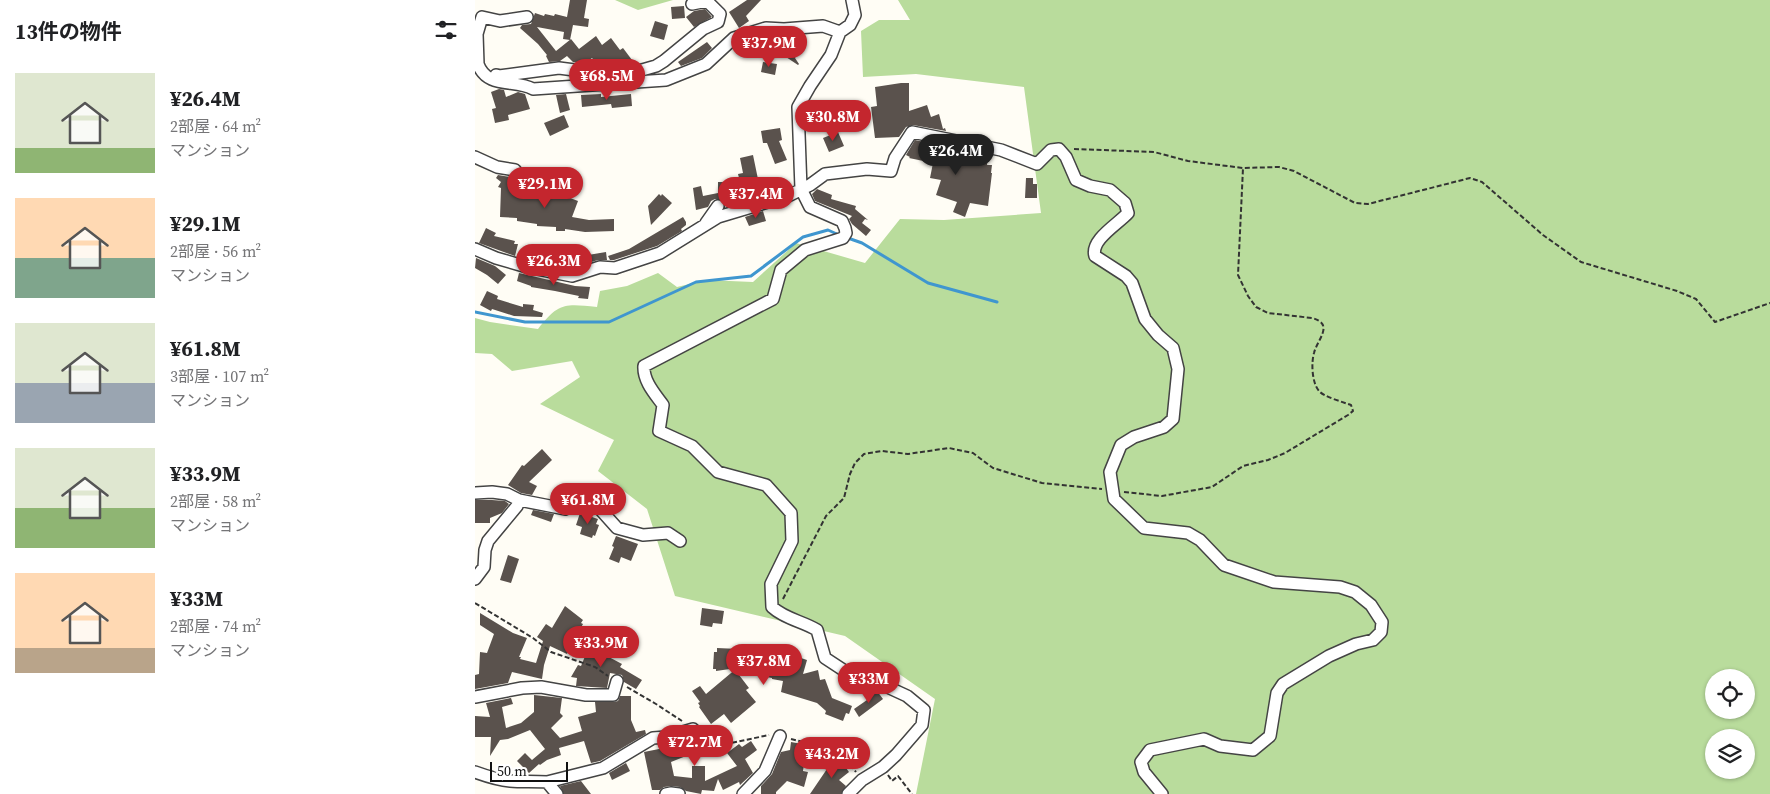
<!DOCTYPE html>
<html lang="ja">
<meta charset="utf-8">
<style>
:root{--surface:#fff;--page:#f6f6f6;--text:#202124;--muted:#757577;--accent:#c4262e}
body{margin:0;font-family:"Source Serif 4","Noto Sans JP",serif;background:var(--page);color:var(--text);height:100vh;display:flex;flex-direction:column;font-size:19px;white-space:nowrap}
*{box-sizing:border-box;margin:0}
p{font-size:16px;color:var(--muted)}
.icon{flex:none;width:28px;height:28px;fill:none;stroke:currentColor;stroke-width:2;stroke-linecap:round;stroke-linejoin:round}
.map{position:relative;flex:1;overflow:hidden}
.side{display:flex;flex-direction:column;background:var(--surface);width:475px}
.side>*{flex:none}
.tools{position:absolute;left:1230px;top:669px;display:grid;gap:10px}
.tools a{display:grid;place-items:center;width:50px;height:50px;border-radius:50%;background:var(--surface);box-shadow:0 1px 4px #0004;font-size:25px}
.scale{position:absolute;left:15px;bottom:12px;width:78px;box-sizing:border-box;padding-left:5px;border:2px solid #111;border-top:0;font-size:14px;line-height:18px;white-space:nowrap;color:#111;-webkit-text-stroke:4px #fff;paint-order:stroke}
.price{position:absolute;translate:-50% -42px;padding:0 11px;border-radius:18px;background:var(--accent);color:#fff;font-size:16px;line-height:32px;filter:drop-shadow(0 1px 2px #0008)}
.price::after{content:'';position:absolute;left:50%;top:30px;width:15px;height:11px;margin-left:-8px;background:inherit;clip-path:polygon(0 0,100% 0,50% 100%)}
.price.on{background:#222;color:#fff}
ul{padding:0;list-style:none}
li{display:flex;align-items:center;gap:15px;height:125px;padding:0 15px}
li span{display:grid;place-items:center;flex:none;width:140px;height:100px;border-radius:0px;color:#555}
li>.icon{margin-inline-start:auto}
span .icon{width:60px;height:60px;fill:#fffc;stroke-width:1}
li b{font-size:21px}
h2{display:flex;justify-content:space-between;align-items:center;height:60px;padding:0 15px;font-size:21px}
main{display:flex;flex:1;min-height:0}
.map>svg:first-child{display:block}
</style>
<main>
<section class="side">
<h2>13件の物件<svg class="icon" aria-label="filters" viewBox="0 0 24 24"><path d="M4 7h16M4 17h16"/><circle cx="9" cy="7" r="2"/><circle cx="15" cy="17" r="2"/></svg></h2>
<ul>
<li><span style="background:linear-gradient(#dfe7d0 75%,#8fb573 0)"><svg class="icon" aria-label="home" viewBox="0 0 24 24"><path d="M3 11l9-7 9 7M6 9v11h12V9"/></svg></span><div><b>¥26.4M</b><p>2部屋 · 64 m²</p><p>マンション</p></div></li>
<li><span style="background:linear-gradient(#ffd9b3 60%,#7fa58c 0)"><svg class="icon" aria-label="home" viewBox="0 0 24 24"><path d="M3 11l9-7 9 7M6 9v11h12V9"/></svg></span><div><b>¥29.1M</b><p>2部屋 · 56 m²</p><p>マンション</p></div></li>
<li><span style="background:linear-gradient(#dfe7d0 60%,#9aa5b1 0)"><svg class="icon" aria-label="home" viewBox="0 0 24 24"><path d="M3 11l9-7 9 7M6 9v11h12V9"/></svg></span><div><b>¥61.8M</b><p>3部屋 · 107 m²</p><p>マンション</p></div></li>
<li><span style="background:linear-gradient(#dfe7d0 60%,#8fb573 0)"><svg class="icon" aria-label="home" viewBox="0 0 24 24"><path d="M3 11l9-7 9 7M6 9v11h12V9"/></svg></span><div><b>¥33.9M</b><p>2部屋 · 58 m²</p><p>マンション</p></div></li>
<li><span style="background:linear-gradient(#ffd9b3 75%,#b9a48a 0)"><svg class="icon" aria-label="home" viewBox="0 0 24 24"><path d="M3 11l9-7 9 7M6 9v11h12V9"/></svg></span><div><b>¥33M</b><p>2部屋 · 74 m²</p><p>マンション</p></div></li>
</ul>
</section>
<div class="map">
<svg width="1295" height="794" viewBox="0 0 1295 794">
<rect width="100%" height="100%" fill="#fffdf5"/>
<!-- forest -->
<path fill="#b9dc9c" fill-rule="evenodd" d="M 140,0 L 198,0 L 163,10 Z
M 423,0 L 1295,0 L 1295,794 L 441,794 L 460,699 L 370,636 L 200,596 L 172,509 L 123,471 L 139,440 L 65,404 L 105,377 L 97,361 L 37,371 L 17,354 L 0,353 L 0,318 L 15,322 L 63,329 C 84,302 90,304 122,307 L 125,291 L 152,286 L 183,273 L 202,287 L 231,280 L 278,282 L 321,243 L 390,263 L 425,219 L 469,220 L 566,213 L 549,87 L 441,74 L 388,77 L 386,31 L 404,20 L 435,20 ZM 1239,678 L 1271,678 L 1271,710 L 1239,710 ZM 1239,738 L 1271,738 L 1271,770 L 1239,770 Z"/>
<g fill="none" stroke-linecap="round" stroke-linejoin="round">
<!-- stream -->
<path stroke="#3f96cf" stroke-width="3" d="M 370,237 L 387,243 L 453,283 L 522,302
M 0,312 L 50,322 L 134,322 L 221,282 L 276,276 L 328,237 L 353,230 L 364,235"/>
</g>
<!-- building -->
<path fill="#5a524d" d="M 95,0 L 112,0 L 109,18 L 114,19 L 113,27 L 98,25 L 95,40 L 88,39 L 89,32 L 62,27 L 81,51 L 96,39 L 104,49 L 121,36 L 127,45 L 136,38 L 145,50 L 148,48 L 160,64 L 147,68 L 141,59 L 131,66 L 123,65 L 117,58 L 109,64 L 98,62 L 92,56 L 85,61 L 74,62 L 71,56 L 72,55 L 63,44 L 45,28 L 47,25 L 56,24 L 60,13 L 69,16 L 70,14 L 79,16 L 80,14 L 92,17 Z
M 272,0 L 286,0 L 271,16 L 274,21 L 264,28 L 254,12 Z
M 209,6 L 210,18 L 197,19 L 196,7 Z
M 230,9 L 237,17 L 219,27 L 211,17 L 219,11 Z
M 180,21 L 193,25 L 189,40 L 175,36 Z
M 303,37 L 314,50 L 317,44 L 325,49 L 320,58 L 324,64 L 323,65 L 302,51 L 296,43 Z
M 232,42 L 237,48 L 227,58 L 206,66 L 203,62 Z
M 288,62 L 302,64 L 300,75 L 286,72 Z
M 426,83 L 434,83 L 434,111 L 452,105 L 456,117 L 464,114 L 468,129 L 470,128 L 471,131 L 438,125 L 431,127 L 424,137 L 400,138 L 396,107 L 402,106 L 400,87 Z
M 24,89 L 29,90 L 31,97 L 43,92 L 50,94 L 55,109 L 33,115 L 34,120 L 20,123 L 17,109 L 21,108 L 16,92 Z
M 91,94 L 95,110 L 85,113 L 81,95 Z
M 126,94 L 126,97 L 156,94 L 157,106 L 137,108 L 136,104 L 107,107 L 106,95 Z
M 89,115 L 94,127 L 75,136 L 69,123 Z
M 305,128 L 307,140 L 304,141 L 312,160 L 300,164 L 292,143 L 288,143 L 286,131 Z
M 363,132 L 369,146 L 354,152 L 348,138 Z
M 440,140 L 472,147 L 470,157 L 502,164 L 503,153 L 513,155 L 512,165 L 517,165 L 516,173 L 517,173 L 513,206 L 495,203 L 490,217 L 478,212 L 482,202 L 461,195 L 466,180 L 455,178 L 458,163 L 434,158 L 435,157 L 431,155 Z
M 278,155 L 284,184 L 281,185 L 284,197 L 267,202 L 266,200 L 248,201 L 240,199 L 236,201 L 233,207 L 221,210 L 218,188 L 226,186 L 228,196 L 243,193 L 243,182 L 265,182 L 263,174 L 268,173 L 265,158 Z
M 23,175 L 35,177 L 42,184 L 52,190 L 60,190 L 74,198 L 79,187 L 92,193 L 90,196 L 103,201 L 97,217 L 114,220 L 139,219 L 139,231 L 110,232 L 90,229 L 90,231 L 81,231 L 81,227 L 62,226 L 62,224 L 42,221 L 42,218 L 25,217 L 26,188 L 23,187 L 26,182 L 21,178 Z
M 551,178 L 558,178 L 558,184 L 562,184 L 562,198 L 550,198 Z
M 342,189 L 357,195 L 356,199 L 381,206 L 380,209 L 393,220 L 390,219 L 387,223 L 396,230 L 391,236 L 377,224 L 374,219 L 377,216 L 340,201 L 337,194 Z
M 184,194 L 186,196 L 187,194 L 197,203 L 176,225 L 173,206 Z
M 288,211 L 291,221 L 274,226 L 270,217 Z
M 208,217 L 211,222 L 211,225 L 206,229 L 207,231 L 182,246 L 139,260 L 135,260 L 133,256 L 154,249 Z
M 11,228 L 21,233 L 19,236 L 40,241 L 39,244 L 43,244 L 40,256 L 4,243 Z
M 77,250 L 85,252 L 84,257 L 112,252 L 113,255 L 131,252 L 132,260 L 123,260 L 97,268 L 72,263 Z
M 1,258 L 20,266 L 31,275 L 23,284 L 12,275 L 0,268 Z
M 44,273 L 100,286 L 115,287 L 113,299 L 103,298 L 104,296 L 80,291 L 56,287 L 56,286 L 42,281 Z
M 12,291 L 23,296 L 22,299 L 48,307 L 48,304 L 59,305 L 58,310 L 68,313 L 67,317 L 39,316 L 17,309 L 16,311 L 5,305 Z
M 67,449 L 77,460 L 54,482 L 62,486 L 57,495 L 46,493 L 33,485 L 47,465 L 49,466 Z
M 0,500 L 17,500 L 30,501 L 34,504 L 27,513 L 15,518 L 15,523 L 0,523 Z
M 58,510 L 79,514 L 76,522 L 56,515 Z
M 105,513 L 123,519 L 121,524 L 124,525 L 120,536 L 118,535 L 117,538 L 105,534 L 107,527 L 101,525 Z
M 141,536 L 163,544 L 156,561 L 146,557 L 144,563 L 134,559 L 139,547 L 137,546 Z
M 33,555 L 44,559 L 36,583 L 25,580 Z
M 90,606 L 108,620 L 106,623 L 108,624 L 92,654 L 75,646 L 69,665 L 67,679 L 37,672 L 33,683 L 0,689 L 0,675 L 4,674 L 5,652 L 12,653 L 19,634 L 5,625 L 5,613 L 38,633 L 52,638 L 44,657 L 46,657 L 45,659 L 61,663 L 68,641 L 62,637 L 71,624 L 77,628 Z
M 227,608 L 249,611 L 247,624 L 238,623 L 237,627 L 225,625 Z
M 127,639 L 138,646 L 132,656 L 147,664 L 145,667 L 167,680 L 161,689 L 149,682 L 147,675 L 135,673 L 132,688 L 101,686 L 102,678 L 96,677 L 103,665 L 106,666 L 116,642 L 123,645 Z
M 242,648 L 264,649 L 263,667 L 268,663 L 298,668 L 299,653 L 317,655 L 332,660 L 328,674 L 343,670 L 345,680 L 350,679 L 357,698 L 377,706 L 374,714 L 371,713 L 368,721 L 350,714 L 351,711 L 342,703 L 306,692 L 308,681 L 297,679 L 297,678 L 261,671 L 274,688 L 271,690 L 281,702 L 256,723 L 249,714 L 236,724 L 224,707 L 225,706 L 223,703 L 225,702 L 217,691 L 225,686 L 231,694 L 262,668 L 241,671 L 241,669 L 238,669 L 239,652 L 242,652 Z
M 402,691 L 408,699 L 384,717 L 379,709 L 392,700 L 391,698 Z
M 59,695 L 87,698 L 85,713 L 88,716 L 76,728 L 85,738 L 107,731 L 103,717 L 121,712 L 120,702 L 139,702 L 143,701 L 145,696 L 156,696 L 156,720 L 161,732 L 170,730 L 171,734 L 125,761 L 116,763 L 109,741 L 84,748 L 86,755 L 72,760 L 65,765 L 64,764 L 54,773 L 42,761 L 50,753 L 57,760 L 70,749 L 55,730 L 33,739 L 25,740 L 15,756 L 16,737 L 0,737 L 0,716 L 15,717 L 11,703 L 36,698 L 38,704 L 27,707 L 31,728 L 46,723 L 59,712 Z
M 220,736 L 227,745 L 216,754 L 196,762 L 199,776 L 217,778 L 217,766 L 230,766 L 230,781 L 262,766 L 252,753 L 264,744 L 267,747 L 276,741 L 282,750 L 270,759 L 278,773 L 265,785 L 264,782 L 248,790 L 243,779 L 239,791 L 227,790 L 226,794 L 211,791 L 205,787 L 197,786 L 189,787 L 185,790 L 177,790 L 169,752 L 194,747 L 193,744 Z
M 316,742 L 332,745 L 328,771 L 333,772 L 329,787 L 312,781 L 301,792 L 301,794 L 286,794 L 286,786 L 297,774 L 306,752 L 315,750 Z
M 363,757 L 374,772 L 364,780 L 371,786 L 366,794 L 335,794 L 354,766 L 353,765 Z
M 151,763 L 155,771 L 137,780 L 134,773 Z
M 106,781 L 116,794 L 89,794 L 85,786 Z"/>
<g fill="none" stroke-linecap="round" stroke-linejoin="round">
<!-- minor casing -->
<g stroke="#444" stroke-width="14">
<path id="minor" d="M 0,64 L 3,64 C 12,89 40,79 58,89 L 191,80 L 231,64 L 259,38 L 291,28 L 309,29 L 348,26 L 365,32
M 3,64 L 2,34 L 7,17 L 25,21 L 52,17
M 21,75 L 24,76 L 84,68 L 146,76 L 181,66 L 189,61 L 228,29 L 243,22 L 245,14 L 232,1 L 217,4
M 0,157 L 22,167 L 40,170 L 46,178 L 56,184
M 231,223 L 243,206
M 0,249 L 21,258 L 52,267 L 97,276 L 125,267 L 140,268 L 185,253 L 243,217 L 313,196 L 335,185 L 350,174 L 392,169 L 416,171 L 420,158 L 437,132 L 526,150 L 562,164 L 576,150 L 584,149 L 591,157 L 601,180 L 615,186 L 635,190 L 650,203 L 653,213 C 643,224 615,240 620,256 L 651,276 L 657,283 L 670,319 L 683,335 L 698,348 L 703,369 L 698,419 L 689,427 L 659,437 L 646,445 L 635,472 L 639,499 L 669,528 L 713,533 L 725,540 L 749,565 L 799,582 L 865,587 L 880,592 L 896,605 L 907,622 L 906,632 L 898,640 L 881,644 L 854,656 L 808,684 L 802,693 L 795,736 L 778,750 L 745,746 L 729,739 L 675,750 L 666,762 L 669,772 L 687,794
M 0,493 L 17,492 L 32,494 L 44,500 L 90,509 L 115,498 L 142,528 L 168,535 L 193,533 L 205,541
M 0,579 L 9,567 L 10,550 L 13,541 L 42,506 L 44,500
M 0,697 L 47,688 L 66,687 L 111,695 L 138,695 L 142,681
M 0,772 C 11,776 23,780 35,781 C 47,782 59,781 72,782 L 82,794
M 72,782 L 128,768 L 178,738 L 191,737 L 218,729
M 191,794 L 196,793 L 204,794
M 268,794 L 290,771 L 305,736
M 373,794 L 387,780 L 408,767 L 421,755 L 447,725 L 449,710 L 432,696 L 406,684 L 382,679 L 350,658 L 342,630 C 327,621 310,619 297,607 L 296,584 L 317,541 L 316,513 L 291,485 L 243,472 L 217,446 L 184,431 L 188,405 C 180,394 168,381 169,366 L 298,299 L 306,270 L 330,250 L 368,238 L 371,233 L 370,228 L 367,221 L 335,207 L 326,189 L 323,107 L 335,86 L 356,55 L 365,32 L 375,25 L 380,15 L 377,0"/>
</g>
<!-- path -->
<path stroke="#333" stroke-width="2" stroke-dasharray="5 2.5" stroke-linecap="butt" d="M 599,149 L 679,152 L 713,161 L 768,168 L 804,167 L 819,171 L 880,203 L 893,204 L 995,178 L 1007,182 L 1068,235 L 1106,262 L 1202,291 L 1221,299 L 1240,322 L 1295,303
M 649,492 L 687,496 L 737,487 L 768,466 L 793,460 L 810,453 L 873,415 L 878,411 L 876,405 C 868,402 849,397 844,391 C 837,383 836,363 839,353 C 842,340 860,324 837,318 L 793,313 L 781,307 L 773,296 L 763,275 L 768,168
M 308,599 L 351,516 L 369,498 L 375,474 L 380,463 L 389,454 L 407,451 L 433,454 L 474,448 L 498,453 L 518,468 L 567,483 L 627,489
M 0,603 L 58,638 L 76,652 L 120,667 L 133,676
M 152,687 L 181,704 L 207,721
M 225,735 L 237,747 L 294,735
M 316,739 L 365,751 L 381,772
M 413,775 L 417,781 L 423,776 L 437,794"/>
<!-- minor -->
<use href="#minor" stroke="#fff" stroke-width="11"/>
</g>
</svg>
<div class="tools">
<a><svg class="icon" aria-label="locate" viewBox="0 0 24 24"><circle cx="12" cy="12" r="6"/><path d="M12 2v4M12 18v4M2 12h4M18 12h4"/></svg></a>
<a><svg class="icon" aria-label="layers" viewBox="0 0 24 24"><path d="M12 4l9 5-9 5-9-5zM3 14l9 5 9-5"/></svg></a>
</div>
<div class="scale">50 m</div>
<b class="price" style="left:294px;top:68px">¥37.9M</b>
<b class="price" style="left:132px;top:101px">¥68.5M</b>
<b class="price" style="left:358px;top:142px">¥30.8M</b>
<b class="price on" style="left:481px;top:176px">¥26.4M</b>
<b class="price" style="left:70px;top:209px">¥29.1M</b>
<b class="price" style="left:281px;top:219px">¥37.4M</b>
<b class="price" style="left:79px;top:286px">¥26.3M</b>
<b class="price" style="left:113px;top:525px">¥61.8M</b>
<b class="price" style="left:126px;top:668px">¥33.9M</b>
<b class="price" style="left:289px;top:686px">¥37.8M</b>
<b class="price" style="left:394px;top:704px">¥33M</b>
<b class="price" style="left:220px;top:767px">¥72.7M</b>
<b class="price" style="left:357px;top:779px">¥43.2M</b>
</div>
</main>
